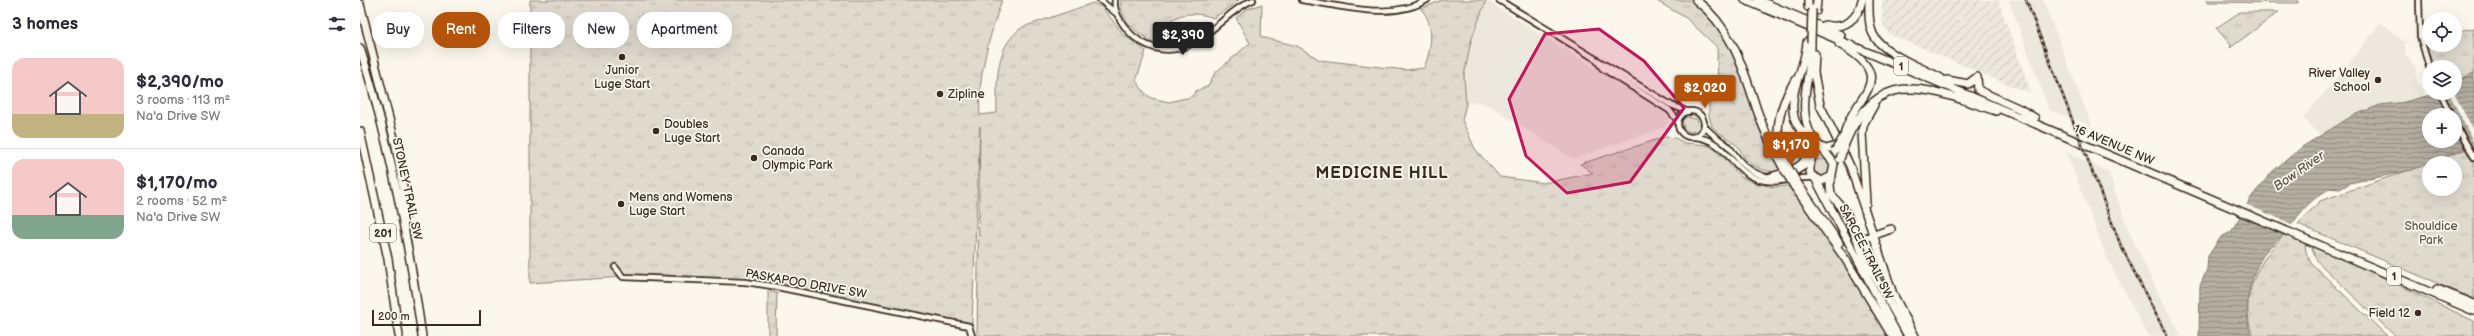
<!DOCTYPE html>
<meta charset="utf-8">
<style>
:root{--surface:#fff;--page:#f7f7f7;--text:#2b2b33;--muted:#7c7c81;--line:#e1e1e2;--accent:#b45309}
body{margin:0;font-family:"Balsamiq Sans",sans-serif;background:var(--page);color:var(--text);height:100vh;display:flex;flex-direction:column;font-size:15px;white-space:nowrap}
*{box-sizing:border-box;margin:0}
p{font-size:13px;color:var(--muted)}
.icon{flex:none;width:22px;height:22px;fill:none;stroke:currentColor;stroke-width:2;stroke-linecap:round;stroke-linejoin:round}
.map{position:relative;flex:1;overflow:hidden}
.details{display:flex;flex-direction:column;background:var(--surface);width:360px}
.details>*{flex:none}
.top-card{position:absolute;left:12px;top:12px;width:380px;height:36px;display:flex;gap:8px}
.tools{position:absolute;left:2062px;top:12px;display:grid;gap:8px}
.tools a{display:grid;place-items:center;width:40px;height:40px;border-radius:50%;background:var(--surface);box-shadow:0 4px 16px #0002;font-size:20px}
.scale{position:absolute;left:12px;bottom:10px;width:109px;box-sizing:border-box;padding-left:4px;border:2px solid #3b2a1e;border-top:0;font-size:11px;line-height:14px;white-space:nowrap;color:#3b2a1e;-webkit-text-stroke:3px #fbf7ec;paint-order:stroke}
.price{position:absolute;translate:-50% -34px;padding:0 9px;border-radius:4px;background:var(--accent);color:#fff;font-size:13px;line-height:26px;filter:drop-shadow(0 1px 2px #0008)}
.price::after{content:'';position:absolute;left:50%;top:24px;width:12px;height:9px;margin-left:-6px;background:inherit;clip-path:polygon(0 0,100% 0,50% 100%)}
.price.current{background:#222;color:#fff}
ul{padding:0;list-style:none}
li{display:flex;align-items:center;gap:12px;height:100px;padding:0 12px}
li+li{border-top:1px solid var(--line)}
li span{display:grid;place-items:center;flex:none;width:112px;height:80px;border-radius:12px;color:#555}
li>.icon{margin-inline-start:auto}
span .icon{width:48px;height:48px;fill:#fffc;stroke-width:1}
li b{font-size:17px}
h2{display:flex;justify-content:space-between;align-items:center;height:48px;padding:0 12px;font-size:17px}
.chip{padding:0 14px;border-radius:16px;background:var(--surface);box-shadow:0 4px 16px #0002;font-size:14px;line-height:36px}
.chip.current{background:var(--accent);color:#fff}
main{display:flex;flex:1;min-height:0}
.map>svg:first-child{display:block}
</style>
<main>
<section class="details">
<h2>3 homes<svg class="icon" aria-label="filters" viewBox="0 0 24 24"><path d="M4 7h16M4 17h16"/><circle cx="9" cy="7" r="2"/><circle cx="15" cy="17" r="2"/></svg></h2>
<ul>
<li><span style="background:linear-gradient(#f6c9c9 70%,#c2b280 0)"><svg class="icon" aria-label="home" viewBox="0 0 24 24"><path d="M3 11l9-7 9 7M6 9v11h12V9"/></svg></span><div><b>$2,390/mo</b><p>3 rooms · 113 m²</p><p>Na'a Drive SW</p></div></li>
<li><span style="background:linear-gradient(#f6c9c9 70%,#7fa58c 0)"><svg class="icon" aria-label="home" viewBox="0 0 24 24"><path d="M3 11l9-7 9 7M6 9v11h12V9"/></svg></span><div><b>$1,170/mo</b><p>2 rooms · 52 m²</p><p>Na'a Drive SW</p></div></li>
</ul>
</section>
<div class="map">
<svg width="2114" height="336" viewBox="0 0 2114 336">
<defs>
<pattern id="industrial-furrows" width="10" height="10" patternUnits="userSpaceOnUse"><rect width="10" height="10" fill="#ede8dd"/><path d="M-1 1l2-2M0 10L10 0M9 11l2-2" fill="none" stroke="#ccc7bd"/></pattern>
<pattern id="park-tufts" width="24" height="20" patternUnits="userSpaceOnUse"><rect width="24" height="20" fill="#dfd9ce"/><path d="M3 7l-1-3M5 7V3M7 7l1-3M15 17l-1-3M17 17v-4M19 17l1-3" fill="none" stroke="#c0bab0"/></pattern>
<pattern id="water-rules" width="6" height="5" patternUnits="userSpaceOnUse"><rect width="6" height="5" fill="#b6aea2"/><path d="M0 2.5h6" fill="none" stroke="#958e83"/></pattern>
</defs>
<rect width="100%" height="100%" fill="#fbf7ec"/>
<filter id="ink" filterUnits="userSpaceOnUse"><feTurbulence type="fractalNoise" baseFrequency=".025" numOctaves="2"/><feDisplacementMap in="SourceGraphic" scale="8" xChannelSelector="R" yChannelSelector="G"/><feConvolveMatrix kernelMatrix="1 2 1 2 8 2 1 2 1" color-interpolation-filters="sRGB"/></filter>
<g filter="url(#ink)">
<!-- built -->
<path fill="#ede8dd" d="M 1126,0 L 1313,116 L 1305,127 L 1213,159 L 1130,106 L 1119,102 L 1106,104 L 1104,76 L 1111,41 Z
M 1649,0 L 1683,0 L 1732,126 L 1689,110 Z
M 2021,22 L 2043,41 L 2050,41 L 2045,43 L 2046,54 L 2055,66 L 2058,84 L 2064,93 L 2060,98 L 2020,105 L 1992,116 L 1960,135 L 1943,118 L 1984,70 Z
M 1706,152 L 1748,171 L 1769,232 L 1803,303 L 1822,336 L 1788,336 L 1747,258 Z"/>
<!-- industrial -->
<path fill="url(#industrial-furrows)" d="M 1522,0 L 1638,0 L 1671,92 L 1661,90 L 1529,34 L 1522,23 Z"/>
<!-- green -->
<path fill="#dfd9ce" stroke="#8d8276" d="M 1327,117 L 1337,119 L 1340,127 L 1336,131 L 1329,132 L 1324,129 L 1322,120 Z
M1452 168a9 9 0 1 1 18 0a9 9 0 1 1-18 0Z"/>
<!-- park -->
<path fill="url(#park-tufts)" stroke="#8d8276" d="M 170,0 L 642,0 C 630,35 617,77 620,115 L 637,113 C 637,82 634,46 663,27 L 733,3 L 742,7 L 764,35 L 786,51 L 776,81 L 785,93 L 791,98 L 809,102 L 831,97 L 836,91 L 848,86 L 855,73 L 890,43 L 876,18 L 887,9 L 902,4 L 901,37 L 937,46 L 960,60 L 1046,70 L 1064,68 C 1071,50 1076,25 1061,9 L 1082,0 L 1126,0 L 1111,41 L 1104,76 L 1106,104 L 1102,120 L 1115,149 L 1140,177 L 1184,183 L 1233,173 L 1220,164 L 1305,137 L 1315,138 L 1325,143 L 1347,145 L 1356,150 L 1381,177 L 1392,182 L 1413,187 L 1428,186 L 1489,270 L 1528,336 L 617,336 L 620,126 L 612,323 L 412,286 L 263,277 L 170,283 Z
M 761,0 L 879,0 L 854,18 C 828,9 805,14 796,43 C 780,36 758,20 761,0 Z
M 1295,0 L 1331,0 C 1382,43 1381,89 1406,145 C 1410,155 1416,163 1421,172 C 1406,172 1394,169 1384,157 C 1381,153 1380,147 1375,144 C 1368,137 1359,134 1352,127 L 1349,116 L 1349,103 L 1358,90 L 1357,47 L 1326,18 Z
M 1847,0 L 1938,0 L 1938,3 L 1847,2 Z
M 1880,12 L 1919,12 L 1870,48 L 1871,45 L 1856,28 Z
M 2114,28 L 2114,73 L 2099,80 L 2095,85 L 2095,67 L 2073,67 L 2066,42 L 2069,38 L 2069,45 L 2095,45 L 2095,32 Z
M 2107,149 L 2114,161 L 2114,299 L 1938,224 L 1960,201 L 2069,163 L 2069,189 L 2095,189 L 2095,163 L 2070,163 Z
M 1926,233 L 1945,241 L 1946,252 L 1951,263 L 2027,336 L 1893,336 C 1878,297 1898,260 1926,233 Z
M 1953,244 L 2114,321 L 2114,336 L 2035,336 L 1958,262 L 1952,250 Z
M 408,291 L 417,293 L 416,336 L 408,336 Z"/>
<!-- water -->
<path fill="url(#water-rules)" stroke="#85796d" fill-rule="evenodd" d="M 2114,73 L 2114,145 L 2052,170 L 1990,183 L 1980,189 L 1970,188 C 1961,194 1949,202 1942,211 C 1936,218 1931,226 1925,233 C 1918,240 1909,246 1904,254 C 1888,279 1883,309 1891,336 L 1839,336 L 1840,286 L 1847,269 L 1848,256 L 1861,237 L 1871,232 L 1892,196 L 1913,171 L 1942,147 L 1992,116 L 2020,105 L 2044,102 L 2070,95 L 2095,93 L 2099,81 ZM 2069,115 L 2095,115 L 2095,141 L 2069,141 Z"/>
<!-- pier -->
<path fill="#fbf7ec" d="M 2089,93 L 2094,93 L 2114,132 L 2114,143 Z
M 1885,204 L 1934,225 L 1928,233 L 1879,212 Z"/>
<g fill="none" stroke-linecap="round" stroke-linejoin="round">
<!-- minor casing -->
<g stroke="#3b2a1e" stroke-width="8">
<path id="minor" d="M 740,0 L 757,14
M 755,0 C 753,12 762,24 769,32 C 776,40 786,45 795,48 C 838,59 859,14 893,0
M 942,0 C 982,6 1031,21 1067,0
M 1139,0 L 1311,105 L 1329,112
M 2059,0 L 2060,36 L 2069,67
M 1237,61 L 1242,68 L 1309,110 L 1318,121
M 2080,93 L 2091,115
M1318 124a13 13 0 1 1 26 0a13 13 0 1 1-26 0Z
M 2095,124 L 2114,157
M 1344,125 C 1350,135 1361,139 1369,147 C 1374,153 1378,160 1385,166 C 1406,184 1432,179 1451,161
M 1335,137 C 1367,140 1370,169 1397,179 C 1417,186 1435,176 1454,178
M 255,267 L 263,277 L 385,282 L 412,286 L 609,326 L 612,336"/>
</g>
<!-- highway casing -->
<g stroke="#3b2a1e" stroke-width="10">
<path id="highway" d="M 1336,0 C 1373,29 1383,68 1397,110 C 1404,130 1413,150 1424,169
M 1385,0 L 2114,311
M 1398,0 L 1481,35
M 1509,0 C 1509,11 1508,24 1513,34 C 1521,53 1563,68 1581,78
M 0,4 L 36,146 L 46,203 L 45,217
M 1448,7 L 1448,0
M 1456,11 L 1457,0
M 1465,25 C 1485,30 1498,19 1502,0
M 1447,42 C 1446,67 1428,90 1434,117 C 1437,130 1449,136 1452,148 C 1454,158 1447,166 1451,175 L 1462,181 L 1472,176
M 1451,43 C 1452,75 1436,105 1451,135 C 1457,146 1468,153 1474,164 L 1470,185 L 1471,194 L 1487,214 L 1504,257 L 1548,336
M 1479,44 C 1543,80 1491,96 1484,136
M 0,48 C 30,142 48,239 62,336
M 1455,54 L 1454,73 L 1460,105 L 1490,166 L 1533,294 L 1555,336
M 1617,77 L 1618,90 L 1660,109 L 1675,118
M 1587,80 L 1608,84 L 1617,77
M 0,131 L 28,259 L 39,336
M 1486,141 C 1520,63 1572,90 1636,111
M 1458,146 L 1466,149 L 1473,147
M 1428,167 C 1411,135 1418,109 1435,80
M 1411,177 C 1431,170 1456,168 1442,138
M 1455,178 L 1538,336
M 1438,184 L 1479,243
M 1434,186 L 1486,260 L 1532,336
M 1506,203 L 1502,132 L 1504,123 L 1514,105
M 1495,235 L 1506,238 L 1531,229
M 2077,289 L 2114,304"/>
</g>
<!-- minor -->
<use href="#minor" stroke="#fbf7ec" stroke-width="4.5"/>
<!-- highway -->
<use href="#highway" stroke="#fbf7ec" stroke-width="7"/>
<!-- rail casing -->
<g stroke="#3b2a1e" stroke-width="2.5">
<path id="rail" d="M 1666,0 L 1761,246 L 1807,336"/>
</g>
<!-- rail -->
<use href="#rail" stroke="#fbf7ec" stroke-width="1" stroke-dasharray="3" stroke-linecap="butt"/>
<!-- highway-bridge casing -->
<g stroke="#3b2a1e" stroke-width="10" stroke-linecap="butt">
<path id="highway-bridge" d="M 1451,43 L 1452,9
M 1475,151 L 1484,136
M 1480,159 L 1486,141
M 1428,167 L 1438,184
M 1424,169 L 1434,186"/>
</g>
<!-- highway-bridge -->
<use href="#highway-bridge" stroke="#fbf7ec" stroke-width="7"/>
</g>
</g>
<!-- marked area -->
<path fill="#c2185b" fill-opacity="0.2" stroke="#c2185b" stroke-width="3" stroke-linejoin="round" d="M 1239,29 L 1284,61 L 1324,108 L 1270,182 L 1207,193 L 1166,156 L 1149,99 L 1185,34 Z"/>
<!-- markers -->
<g fill="#3b2a1e" stroke="#fbf7ec" stroke-width="1.5">
<circle cx="262" cy="57" r="4"/>
<circle cx="2018" cy="80" r="4"/>
<circle cx="580" cy="94" r="4"/>
<circle cx="296" cy="131" r="4"/>
<circle cx="394" cy="158" r="4"/>
<circle cx="261" cy="204" r="4"/>
<circle cx="2058" cy="313" r="4"/>
</g>
<g text-anchor="middle" dominant-baseline="central" stroke-width="3.5" stroke-linejoin="round" paint-order="stroke">
<!-- shield labels -->
<g fill="#fbf7ec" stroke="#75685c" stroke-width="1">
<rect x="1534" y="57" width="14" height="18" rx="3"/>
<rect x="10" y="224" width="26" height="18" rx="3"/>
<rect x="2027" y="267" width="14" height="18" rx="3"/>
</g>
<g font-size="11" font-weight="bold" fill="#3b2a1e">
<text x="1541" y="66">1</text>
<text x="23" y="233">201</text>
<text x="2034" y="276">1</text>
</g>
<!-- poi labels -->
<g font-size="12" fill="#3b2a1e" stroke="#fbf7ec" text-anchor="start">
<text x="262" y="70" text-anchor="middle">Junior<tspan x="262" dy="14">Luge Start</tspan></text>
<text x="2010" y="73" text-anchor="end">River Valley<tspan x="2010" dy="14">School</tspan></text>
<text x="588" y="94">Zipline</text>
<text x="304" y="124">Doubles<tspan x="304" dy="14">Luge Start</tspan></text>
<text x="402" y="151">Canada<tspan x="402" dy="14">Olympic Park</tspan></text>
<text x="269" y="197">Mens and Womens<tspan x="269" dy="14">Luge Start</tspan></text>
<text x="2050" y="313" text-anchor="end">Field 12</text>
</g>
<!-- street labels -->
<g font-size="12" fill="#3b2a1e" stroke="#fbf7ec">
<text transform="translate(1754 145) rotate(23)">16 AVENUE NW</text>
<text transform="translate(47 189) rotate(78)">STONEY TRAIL SW</text>
<text transform="translate(1506 252) rotate(63)">SARCEE TRAIL SW</text>
<text transform="translate(446 284) rotate(10)">PASKAPOO DRIVE SW</text>
</g>
<!-- park labels -->
<g font-size="12" fill="#64564a" stroke="#fbf7ec">
<text x="2071" y="226">Shouldice<tspan x="2071" dy="14">Park</tspan></text>
</g>
<!-- water labels -->
<g font-size="13" font-style="italic" fill="#605246" stroke="#fbf7ec">
<text transform="translate(1939 171) rotate(-35)">Bow River</text>
</g>
<!-- district labels -->
<g font-size="16" font-weight="bold" letter-spacing="1" fill="#3b2a1e" stroke="#fbf7ec">
<text x="1022" y="173">MEDICINE HILL</text>
</g>
</g>
</svg>
<div class="tools">
<a><svg class="icon" aria-label="locate" viewBox="0 0 24 24"><circle cx="12" cy="12" r="6"/><path d="M12 2v4M12 18v4M2 12h4M18 12h4"/></svg></a>
<a><svg class="icon" aria-label="layers" viewBox="0 0 24 24"><path d="M12 4l9 5-9 5-9-5zM3 14l9 5 9-5"/></svg></a>
<a>+</a>
<a>−</a>
</div>
<div class="scale">200 m</div>
<b class="price current" style="left:823px;top:56px">$2,390</b>
<b class="price" style="left:1345px;top:109px">$2,020</b>
<b class="price" style="left:1431px;top:166px">$1,170</b>
<div class="top-card">
<a class="chip">Buy</a>
<a class="chip current">Rent</a>
<a class="chip">Filters</a>
<a class="chip">New</a>
<a class="chip">Apartment</a>
</div>
</div>
</main>
